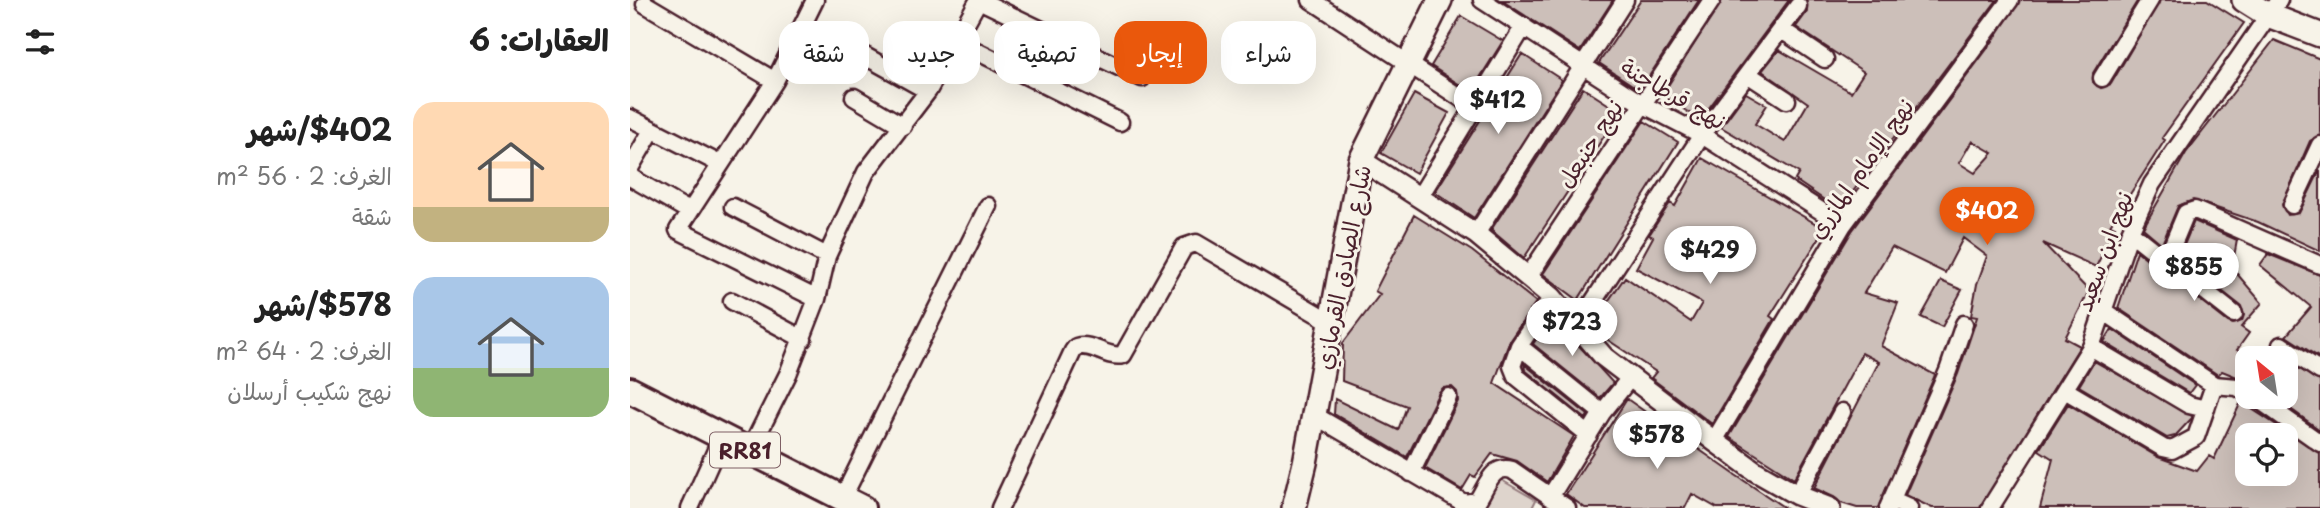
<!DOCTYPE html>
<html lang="ar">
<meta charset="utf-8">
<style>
:root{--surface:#fff;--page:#f2f2f2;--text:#222;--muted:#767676;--accent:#ea580c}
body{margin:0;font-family:"Playpen Sans","Playpen Sans Arabic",sans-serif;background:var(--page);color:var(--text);direction:rtl;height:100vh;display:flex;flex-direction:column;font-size:26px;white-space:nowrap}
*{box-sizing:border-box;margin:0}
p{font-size:23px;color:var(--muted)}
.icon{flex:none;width:38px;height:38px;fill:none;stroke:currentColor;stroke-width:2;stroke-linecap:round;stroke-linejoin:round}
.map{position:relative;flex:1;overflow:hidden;direction:ltr}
.panel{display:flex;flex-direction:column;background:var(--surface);width:630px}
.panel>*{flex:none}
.top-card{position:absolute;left:21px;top:21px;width:665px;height:63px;direction:rtl;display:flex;gap:14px}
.needle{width:46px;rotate:330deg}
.tools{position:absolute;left:1605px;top:346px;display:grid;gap:14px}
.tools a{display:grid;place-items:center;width:63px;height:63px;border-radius:14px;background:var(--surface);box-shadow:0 7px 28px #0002;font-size:35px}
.price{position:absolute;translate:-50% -60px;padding:0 16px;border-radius:24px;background:#fff;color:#222;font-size:23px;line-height:46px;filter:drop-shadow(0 2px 4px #0008)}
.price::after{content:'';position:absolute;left:50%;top:42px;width:21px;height:16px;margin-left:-10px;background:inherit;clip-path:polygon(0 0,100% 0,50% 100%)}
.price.selected{background:var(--accent);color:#fff}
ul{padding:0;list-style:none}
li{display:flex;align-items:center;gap:21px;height:175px;padding:0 21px}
li span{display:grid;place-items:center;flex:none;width:196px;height:140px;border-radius:21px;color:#555}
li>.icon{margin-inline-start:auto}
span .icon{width:84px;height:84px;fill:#fffc;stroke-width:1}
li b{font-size:30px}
h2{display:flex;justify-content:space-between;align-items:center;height:84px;padding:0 21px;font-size:30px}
.tag{padding:0 24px;border-radius:21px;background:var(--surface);box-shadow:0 7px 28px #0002;font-size:24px;line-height:63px}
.tag.selected{background:var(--accent);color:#fff}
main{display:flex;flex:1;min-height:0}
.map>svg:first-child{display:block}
</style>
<main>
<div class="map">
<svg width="1690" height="508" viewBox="0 0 1690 508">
<rect width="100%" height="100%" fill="#f7f3e8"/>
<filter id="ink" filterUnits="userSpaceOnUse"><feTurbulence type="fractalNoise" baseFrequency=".0143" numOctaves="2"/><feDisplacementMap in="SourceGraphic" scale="14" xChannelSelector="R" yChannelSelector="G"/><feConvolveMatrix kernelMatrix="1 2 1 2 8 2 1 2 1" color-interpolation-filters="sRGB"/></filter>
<g filter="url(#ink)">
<!-- green -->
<path fill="#ded4cc" stroke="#947a7c" stroke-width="2" d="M 863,475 L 906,500 L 902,508 L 844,508 Z"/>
<!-- building -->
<path fill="#ccbfb9" stroke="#4a1f2b" stroke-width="2" fill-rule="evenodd" d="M 871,0 L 983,0 L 950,51 Z
M 1011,0 L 1069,0 L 1010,90 L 969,63 Z
M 1092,0 L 1159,0 L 1070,120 L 1032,95 Z
M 1176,0 L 1367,0 L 1209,210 L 1165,180 L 1169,173 L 1091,127 L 1116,93 L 1137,105 L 1125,124 L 1155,142 L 1178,103 L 1132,71 L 1149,50 L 1221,92 L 1234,72 L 1166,27 L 1177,12 Z
M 1390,0 L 1508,0 L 1463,73 L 1463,82 L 1471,88 L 1481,84 L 1530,0 L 1577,0 L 1614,23 L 1532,138 L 1535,140 L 1480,225 L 1485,227 L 1466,267 L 1413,243 L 1459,291 L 1435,338 L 1450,346 L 1350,508 L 1302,508 L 1275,495 L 1328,374 L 1347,317 L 1341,316 L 1347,284 L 1357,256 L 1333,238 L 1315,273 L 1262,247 L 1234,293 L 1268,303 L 1251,346 L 1305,375 L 1248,508 L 1227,508 L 1211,503 L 1204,497 L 1184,488 L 1249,362 L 1232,353 L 1164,479 L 1099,437 L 1222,231 L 1363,41 ZM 1342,141 L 1363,153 L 1345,173 L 1329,163 Z
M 831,16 L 873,41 L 841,92 L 801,66 Z
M 1644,40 L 1690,59 L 1690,135 L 1680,141 L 1652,205 L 1658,215 L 1669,213 L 1690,170 L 1690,251 L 1628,222 L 1563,200 L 1548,206 L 1532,244 L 1513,228 L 1556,153 Z
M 892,54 L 932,80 L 844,218 L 805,192 Z
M 953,88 L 990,112 L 894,258 L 861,230 Z
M 784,94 L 819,113 L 786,173 L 751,153 Z
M 1014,121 L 1048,142 L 948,300 L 913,274 Z
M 1072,158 L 1195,229 L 1140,316 L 1144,319 L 1082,424 L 1021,378 L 1026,372 L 972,336 L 970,313 L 995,277 L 1061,322 L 1072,303 L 1006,268 L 1023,237 L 1019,235 L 1040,203 L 1045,206 Z
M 784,215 L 842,251 L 906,302 L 880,340 L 864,383 L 944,436 L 917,482 L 887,461 L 862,454 L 845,477 L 841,475 L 832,490 L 795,468 L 828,401 L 827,392 L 822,387 L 813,388 L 809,392 L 777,457 L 704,414 L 705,399 L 768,430 L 777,406 L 712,381 L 713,343 L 750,294 L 745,291 Z
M 1564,221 L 1607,240 L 1602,268 L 1632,303 L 1611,327 L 1619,333 L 1607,350 L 1617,355 L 1617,381 L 1592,371 L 1588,375 L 1488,308 L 1507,251 L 1598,322 L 1603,324 L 1612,321 L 1614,315 L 1611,306 L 1549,257 Z
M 1638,254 L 1690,275 L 1690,358 L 1656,336 L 1681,307 L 1630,265 Z
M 1311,281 L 1332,290 L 1312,327 L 1291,317 Z
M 922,316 L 983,383 L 970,398 L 903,344 Z
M 1482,329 L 1565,385 L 1559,393 L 1474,342 Z
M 1464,361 L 1562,416 L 1562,418 L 1545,436 L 1537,438 L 1449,386 Z
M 1656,361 L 1690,381 L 1690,430 L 1644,397 L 1656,397 Z
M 894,364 L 958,415 L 956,419 L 895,370 Z
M 997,399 L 1104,474 L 1155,508 L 1087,508 L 1062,494 L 1055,508 L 955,508 L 936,494 Z
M 1611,402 L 1690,453 L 1690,508 L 1410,508 L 1423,459 L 1409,450 L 1438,404 L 1528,457 L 1567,471 L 1579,456 L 1584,459 ZM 1617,436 L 1656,436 L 1656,474 L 1617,474 Z"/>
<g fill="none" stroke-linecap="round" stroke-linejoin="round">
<!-- minor casing -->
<g stroke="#4a1f2b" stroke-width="21">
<path id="minor" d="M 185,0 L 145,81 L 48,230 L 187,299
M 681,0 L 846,108
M 852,0 L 1012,104 L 1072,135 L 1213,225
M 15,4 L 145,81
M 1152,30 L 1195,59
M 326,41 L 490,122
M 235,56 L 298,91
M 1119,75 L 1157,100
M 1472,78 L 1520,0
M 224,97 L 273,126
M 0,118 L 90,164
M 0,168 L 21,132
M 0,177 L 59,211
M 790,196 L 894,26
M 1662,205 L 1690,145
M 103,207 L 197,256
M 1500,232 L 1604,314
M 846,234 L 995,0
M 1536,261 L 1556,213 L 1565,210 L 1690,265
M 898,277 L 1082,0
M 922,297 L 889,346 L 882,366 L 886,376 L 959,435
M 102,301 L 173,339
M 1475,312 L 1584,385 L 1607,387 L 1617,393
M 948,325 L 1072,135 L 1168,6
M 1651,345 L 1690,371
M 889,346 L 972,413
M 1461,347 L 1559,405 L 1576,409
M 1435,390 L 1533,448 L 1542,450 L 1566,437 L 1584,385
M 1625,397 L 1690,443
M 684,415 L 834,503 L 847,501 C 857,487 861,464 882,470 L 937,508
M 1084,441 L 1213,225 L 1380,0
M 119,452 L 158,374 L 187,299 L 197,256 L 236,172 L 298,91 L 347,3 L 353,2 L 512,78
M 781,473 L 818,397
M 1167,495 L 1212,412
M 920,497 L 972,413 L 1000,378
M 212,499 L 358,206
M 1261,500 L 1279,508
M 60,508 L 91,439
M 370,508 L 443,351 L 446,347 C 463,342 477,359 493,355 L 554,247 L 566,243 L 699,321
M 1258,508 L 1318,371 L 1334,324
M 1360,508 L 1461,347 L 1500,232 L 1522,184 L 1649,0"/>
</g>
<!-- tertiary casing -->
<g stroke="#4a1f2b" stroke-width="24">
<path id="tertiary" d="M 731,160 L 846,234 L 922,297 L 974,357 L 1084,441 L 1125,471 L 1167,495 L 1200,508"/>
</g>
<!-- secondary casing -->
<g stroke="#4a1f2b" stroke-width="28">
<path id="secondary" d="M 1614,0 L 1638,15 L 1690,35
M 664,508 L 675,463 L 731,160 L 810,0"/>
</g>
<!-- primary casing -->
<g stroke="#4a1f2b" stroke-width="30">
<path id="primary" d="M 0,390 L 232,508"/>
</g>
<!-- minor -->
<use href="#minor" stroke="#f7f3e8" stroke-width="16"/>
<!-- tertiary -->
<use href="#tertiary" stroke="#f7f3e8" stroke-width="19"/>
<!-- secondary -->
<use href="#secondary" stroke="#f7f3e8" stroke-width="23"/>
<!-- primary -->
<use href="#primary" stroke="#f7f3e8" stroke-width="24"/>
</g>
</g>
<g text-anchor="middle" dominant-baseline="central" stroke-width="6" stroke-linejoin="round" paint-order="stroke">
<!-- shield labels -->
<rect fill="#f7f3e8" stroke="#7e5f64" stroke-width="2" x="80" y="432.5" width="70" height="35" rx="5"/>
<g font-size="21" font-weight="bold" fill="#4a1f2b">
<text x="115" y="450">RR81</text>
</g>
<!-- street labels -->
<g font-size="23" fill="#4a1f2b" stroke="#f7f3e8">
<text transform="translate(1044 93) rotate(30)">نهج قرطاجنة</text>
<text transform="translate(959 143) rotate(-57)">نهج حنبعل</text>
<text transform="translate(1230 168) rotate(-55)">نهج الإمام المازري</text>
<text transform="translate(1473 251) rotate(-70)">نهج ابن سعيد</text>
<text transform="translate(712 267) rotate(-79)">شارع الصادق القرمازي</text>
</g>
</g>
</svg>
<div class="tools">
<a><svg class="needle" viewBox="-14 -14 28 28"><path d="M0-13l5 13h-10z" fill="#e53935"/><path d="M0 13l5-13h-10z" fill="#767676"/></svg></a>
<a><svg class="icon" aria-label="locate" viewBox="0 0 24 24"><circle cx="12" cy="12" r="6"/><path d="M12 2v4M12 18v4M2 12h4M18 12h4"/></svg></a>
</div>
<b class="price" style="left:868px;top:136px">$412</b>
<b class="price selected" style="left:1357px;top:247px">$402</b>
<b class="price" style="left:1080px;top:286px">$429</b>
<b class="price" style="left:1564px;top:303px">$855</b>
<b class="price" style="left:942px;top:358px">$723</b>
<b class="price" style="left:1027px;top:471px">$578</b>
<div class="top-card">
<a class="tag">شراء</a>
<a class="tag selected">إيجار</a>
<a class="tag">تصفية</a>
<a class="tag">جديد</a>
<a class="tag">شقة</a>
</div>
</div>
<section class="panel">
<h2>العقارات: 6<svg class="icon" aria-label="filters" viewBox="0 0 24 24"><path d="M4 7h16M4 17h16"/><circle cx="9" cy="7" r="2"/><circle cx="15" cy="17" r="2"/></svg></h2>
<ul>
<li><span style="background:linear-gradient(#ffd9b3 75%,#c2b280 0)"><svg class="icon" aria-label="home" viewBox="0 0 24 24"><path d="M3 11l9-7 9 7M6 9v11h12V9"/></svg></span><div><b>$402/شهر</b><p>الغرف: 2 · 56 m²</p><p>شقة</p></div></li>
<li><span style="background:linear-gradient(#a9c7e8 65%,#8fb573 0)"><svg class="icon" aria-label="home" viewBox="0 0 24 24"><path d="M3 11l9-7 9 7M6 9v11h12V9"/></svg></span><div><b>$578/شهر</b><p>الغرف: 2 · 64 m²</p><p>نهج شكيب أرسلان</p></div></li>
</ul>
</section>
</main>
